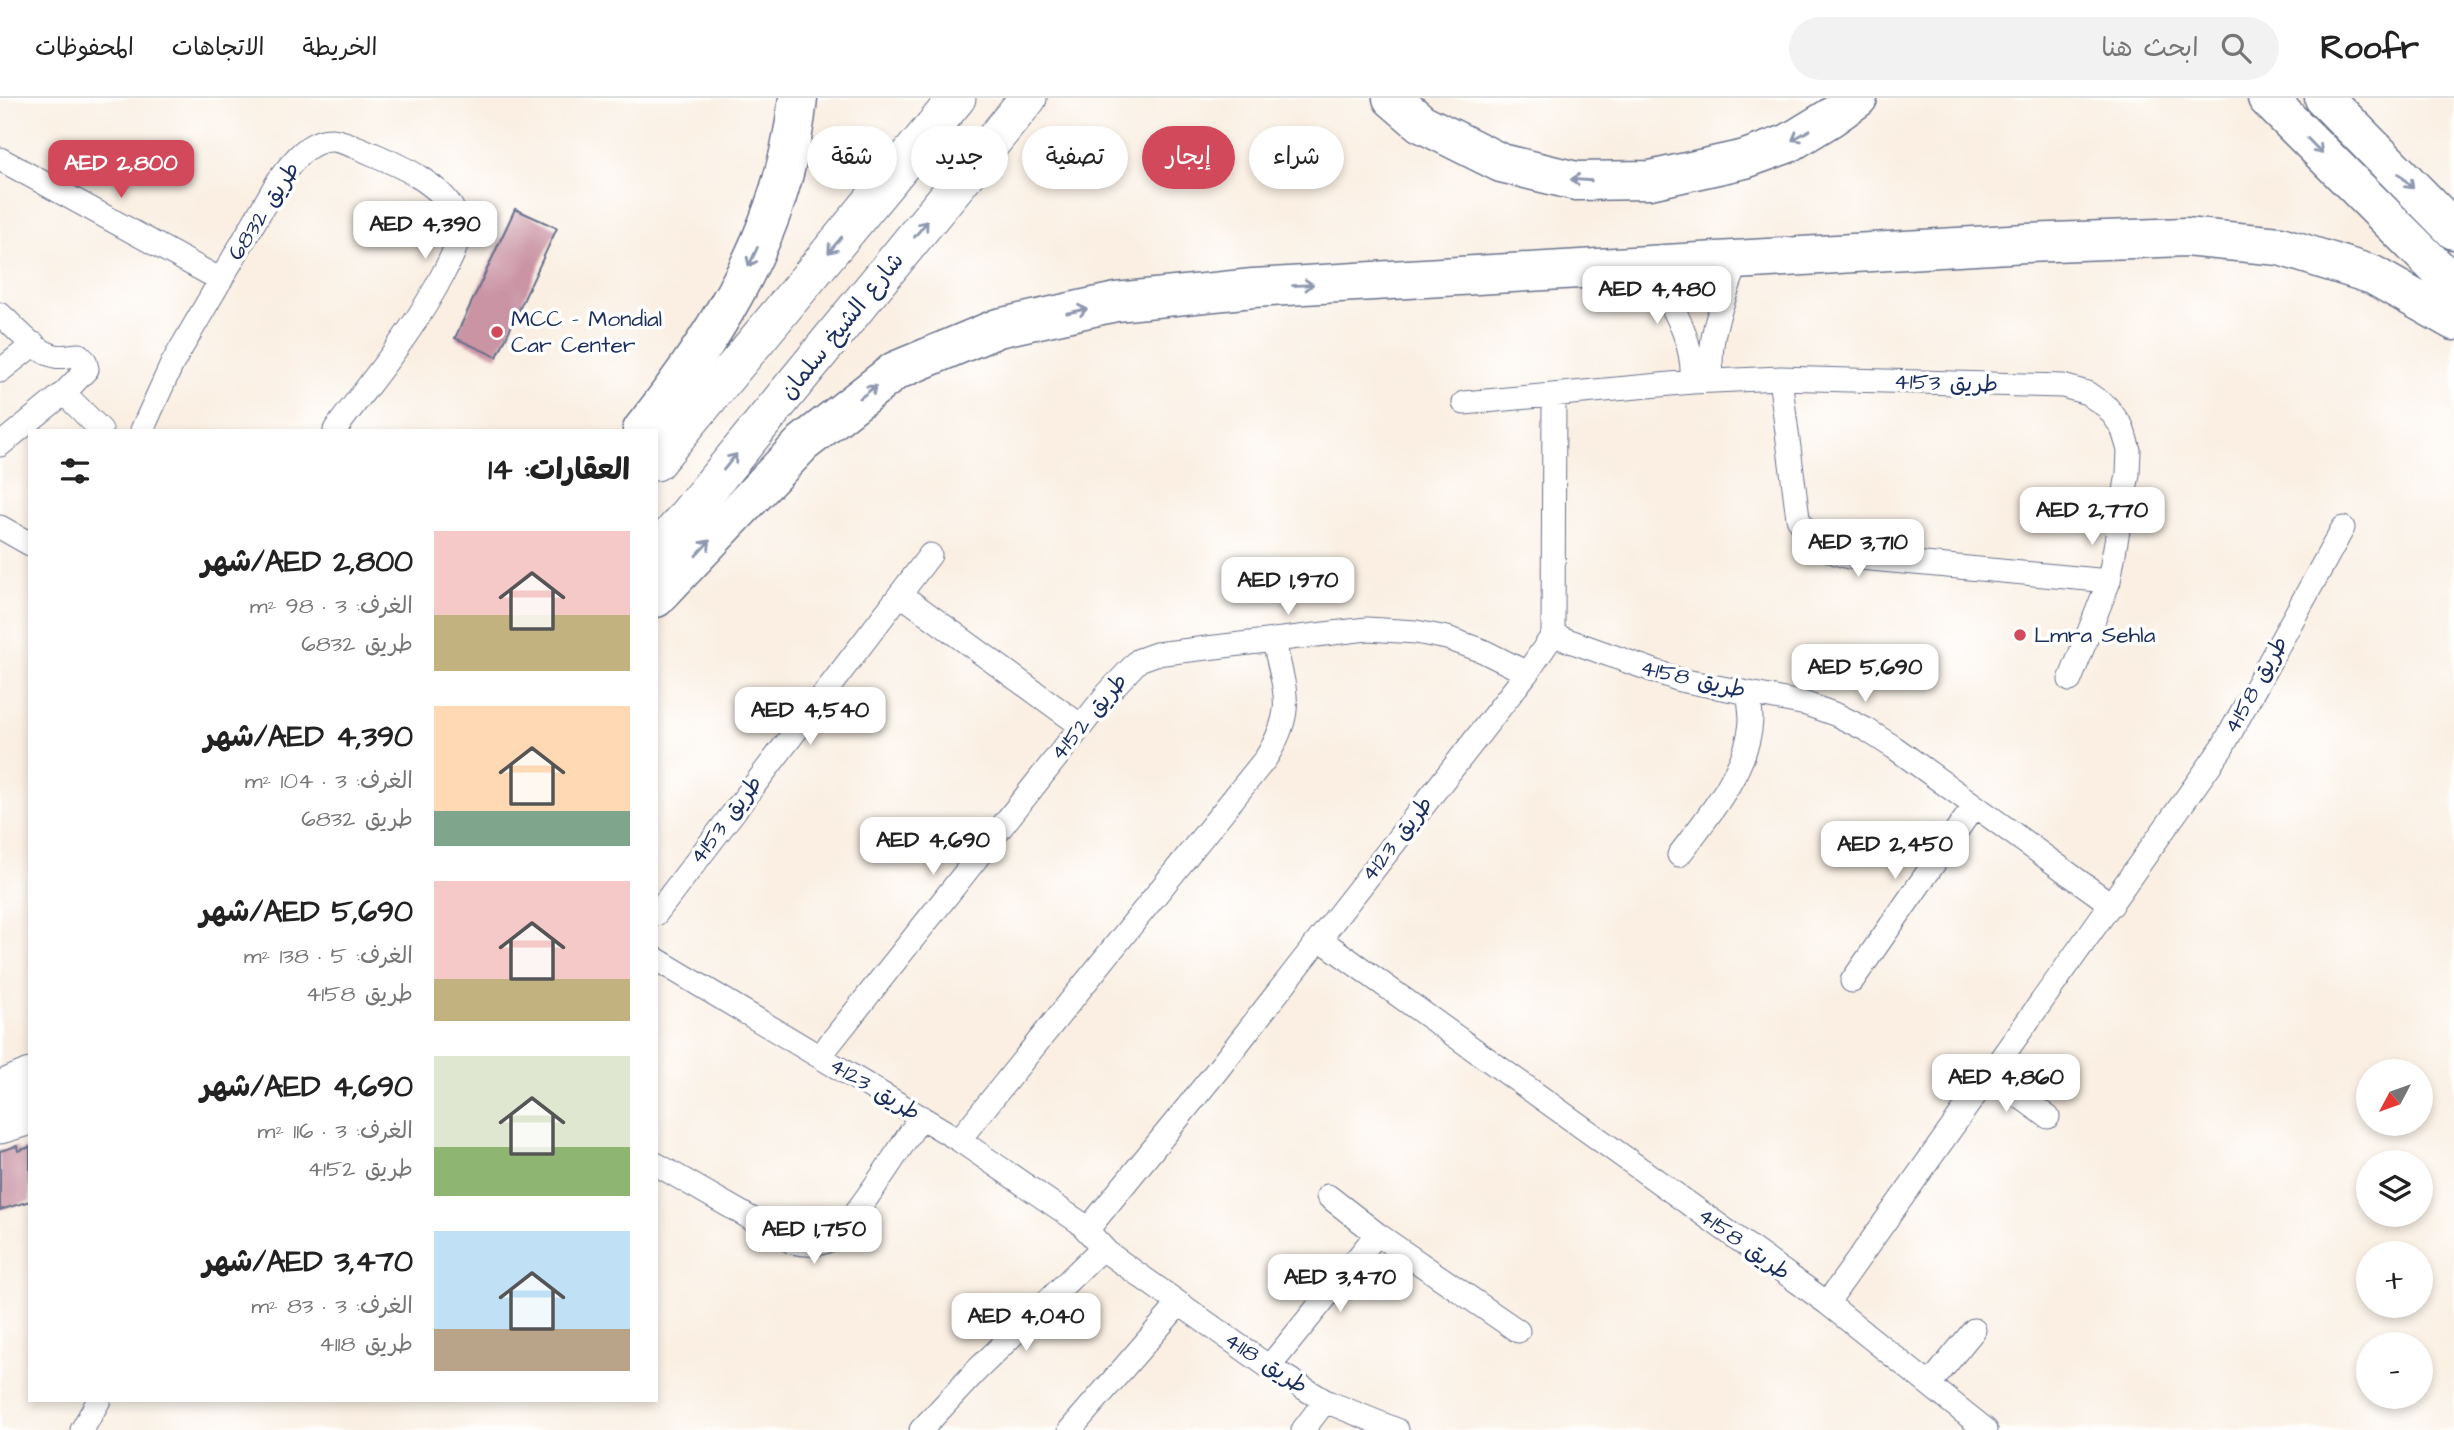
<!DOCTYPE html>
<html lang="ar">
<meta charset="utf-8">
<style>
:root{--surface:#fff;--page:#f2f2f2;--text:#222;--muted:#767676;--line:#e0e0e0;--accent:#d1495b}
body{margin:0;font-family:"Architects Daughter","Playpen Sans Arabic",sans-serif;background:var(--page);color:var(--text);direction:rtl;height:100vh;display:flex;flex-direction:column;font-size:26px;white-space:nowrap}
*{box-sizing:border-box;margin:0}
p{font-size:23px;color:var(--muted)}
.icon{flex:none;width:38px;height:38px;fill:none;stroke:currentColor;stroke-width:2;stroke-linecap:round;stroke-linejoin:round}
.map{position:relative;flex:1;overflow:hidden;direction:ltr}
.panel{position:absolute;left:28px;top:331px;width:630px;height:973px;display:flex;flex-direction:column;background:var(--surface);border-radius:0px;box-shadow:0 4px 10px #0003;direction:rtl}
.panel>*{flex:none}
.guide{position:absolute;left:679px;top:28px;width:665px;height:63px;direction:rtl;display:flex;gap:14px}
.needle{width:46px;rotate:229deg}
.buttons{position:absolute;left:2356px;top:961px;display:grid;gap:14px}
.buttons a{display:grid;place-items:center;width:77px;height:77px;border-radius:50%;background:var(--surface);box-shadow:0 4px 10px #0003;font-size:35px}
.price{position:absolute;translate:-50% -60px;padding:0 16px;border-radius:14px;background:#fff;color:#222;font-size:23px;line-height:46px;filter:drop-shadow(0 2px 4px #0008)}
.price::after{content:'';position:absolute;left:50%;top:42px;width:21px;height:16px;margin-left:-10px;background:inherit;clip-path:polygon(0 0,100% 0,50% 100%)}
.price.current{background:var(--accent);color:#fff}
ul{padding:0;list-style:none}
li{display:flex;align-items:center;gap:21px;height:175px;padding:0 28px}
li span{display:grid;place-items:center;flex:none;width:196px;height:140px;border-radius:0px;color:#555}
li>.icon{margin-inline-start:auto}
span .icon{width:84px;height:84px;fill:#fffc;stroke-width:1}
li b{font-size:30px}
h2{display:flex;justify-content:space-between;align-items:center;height:84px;padding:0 28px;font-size:30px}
.chip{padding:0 24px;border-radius:32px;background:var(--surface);box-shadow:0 4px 10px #0003;font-size:24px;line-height:63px}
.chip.current{background:var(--accent);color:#fff}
header{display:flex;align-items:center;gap:42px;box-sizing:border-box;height:98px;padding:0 35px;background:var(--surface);border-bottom:2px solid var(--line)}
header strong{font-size:33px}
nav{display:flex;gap:38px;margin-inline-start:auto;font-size:24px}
.search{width:490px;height:63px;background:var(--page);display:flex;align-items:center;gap:18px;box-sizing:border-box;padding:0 24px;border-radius:38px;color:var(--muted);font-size:26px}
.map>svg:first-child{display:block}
</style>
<header>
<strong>Roofr</strong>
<div class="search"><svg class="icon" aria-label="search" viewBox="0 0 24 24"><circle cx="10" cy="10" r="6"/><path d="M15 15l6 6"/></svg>ابحث هنا</div>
<nav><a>الخريطة</a><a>الاتجاهات</a><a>المحفوظات</a></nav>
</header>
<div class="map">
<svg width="2454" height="1332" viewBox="0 0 2454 1332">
<rect width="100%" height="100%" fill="#fff"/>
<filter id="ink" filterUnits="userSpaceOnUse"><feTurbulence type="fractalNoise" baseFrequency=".0143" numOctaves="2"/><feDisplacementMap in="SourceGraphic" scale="14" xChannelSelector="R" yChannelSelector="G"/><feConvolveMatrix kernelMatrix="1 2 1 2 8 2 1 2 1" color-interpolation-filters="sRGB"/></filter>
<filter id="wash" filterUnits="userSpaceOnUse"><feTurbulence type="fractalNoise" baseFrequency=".00686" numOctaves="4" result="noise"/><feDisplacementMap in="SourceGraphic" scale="28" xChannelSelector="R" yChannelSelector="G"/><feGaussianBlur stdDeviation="1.57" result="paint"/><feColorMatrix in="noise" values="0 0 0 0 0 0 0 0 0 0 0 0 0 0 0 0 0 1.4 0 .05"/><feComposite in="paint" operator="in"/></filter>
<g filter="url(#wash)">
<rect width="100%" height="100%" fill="#faefe2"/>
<g id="blocks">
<!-- building -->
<path fill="#ca94a4" d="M 515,111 L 557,130 L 497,259 L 455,240 Z
M 17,1048 L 18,1053 L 30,1049 L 30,1103 L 0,1112 L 0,1053 Z"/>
</g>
</g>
<g filter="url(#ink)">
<use href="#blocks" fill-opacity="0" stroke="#69728c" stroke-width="2"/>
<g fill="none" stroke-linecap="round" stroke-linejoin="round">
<!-- street casing -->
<g stroke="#69728c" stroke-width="25">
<path id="street" d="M 0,61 L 221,182
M 1650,167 C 1669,204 1695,240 1692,284
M 0,216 C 15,229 35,254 55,258 C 63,260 71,257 79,257 L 85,263 L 87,271 L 64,295 L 0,347
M 0,273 L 34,246
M 1780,280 L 1798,420 C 1810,443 1824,453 1849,459 L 2109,483
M 1713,283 C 1705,240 1724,202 1738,162
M 64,295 L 101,332
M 1464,305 L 1692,284 L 1780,280 L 2063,288 L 2087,295 L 2107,309 L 2122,329 L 2129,352 L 2128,376 L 2109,483 L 2070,582
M 142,332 L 172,266 L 278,83 C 290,67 307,42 331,42 C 343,41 408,71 419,79 C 431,87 444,96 451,108 C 455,114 457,131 457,139 C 457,151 449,164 444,174 C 415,232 373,280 335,332
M 0,429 L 30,446
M 900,496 L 1080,627
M 1553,537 L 1680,582 L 1806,606 L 1837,617 L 1867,632 L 1895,650 L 2112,807
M 1679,757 C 1707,720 1749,670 1751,622 C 1751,613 1749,604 1749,595
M 656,816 L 930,457
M 1320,841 L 1827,1205 L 1986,1332
M 656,861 L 959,1042 L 1079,1124 L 1108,1155 L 1269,1269 L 1325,1303 L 1397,1332
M 1852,883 L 1974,708
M 820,958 L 1106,597 L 1139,562 L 1156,556 L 1367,531 L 1416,534 L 1447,540 L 1483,553 L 1527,575
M 1990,977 L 2048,1019
M 959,1042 L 1266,660 C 1296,611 1285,596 1274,543
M 656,1066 L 792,1144 C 805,1147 817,1148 829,1142 C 851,1131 904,1043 921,1019
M 1328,1098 L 1377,1136 L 1518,1233
M 1088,1131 L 1215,975 L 1527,575 L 1553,537 L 1554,297
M 1827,1205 L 2222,650 L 2343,430
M 1269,1269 L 1377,1136
M 1930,1286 L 1974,1232
M 82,1332 L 99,1302
M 921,1332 L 976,1273 L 1102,1150
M 1070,1332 L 1179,1206
M 1303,1332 L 1325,1303"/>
</g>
<!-- primary casing -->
<g stroke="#69728c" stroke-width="39">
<path id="primary" d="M 656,364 L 957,0
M 656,455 L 1028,0
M 0,992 L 30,979
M 0,1027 L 30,1018"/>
</g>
<!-- highway casing -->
<g stroke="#69728c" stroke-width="41">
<path id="highway" d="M 1392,0 L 1421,25 L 1501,65 L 1576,83 L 1650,82 L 1745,61 L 1789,45 L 1830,20 L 1858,0
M 2267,0 L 2454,187
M 2324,0 L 2454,132
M 642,332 C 720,233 785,129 798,0
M 656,500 L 803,345 L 895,273 L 998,230 L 1116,204 L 1253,190 L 2026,145 L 2185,139 L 2280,148 L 2373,177 L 2454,223"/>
</g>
<!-- street -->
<use href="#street" stroke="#fff" stroke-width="23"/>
<!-- primary -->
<use href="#primary" stroke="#fff" stroke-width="37"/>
<!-- highway -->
<use href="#highway" stroke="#fff" stroke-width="38"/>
</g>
<!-- one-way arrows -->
<defs><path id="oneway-shaft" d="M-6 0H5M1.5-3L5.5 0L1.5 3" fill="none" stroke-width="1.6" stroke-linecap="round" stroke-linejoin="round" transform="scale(1.75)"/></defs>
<g stroke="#8d97ae">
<use href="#oneway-shaft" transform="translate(1801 37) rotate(150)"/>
<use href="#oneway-shaft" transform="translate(2315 48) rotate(45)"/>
<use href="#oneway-shaft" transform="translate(1581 82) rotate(-176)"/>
<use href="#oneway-shaft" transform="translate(2406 83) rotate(45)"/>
<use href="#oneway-shaft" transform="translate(921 131) rotate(-51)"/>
<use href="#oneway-shaft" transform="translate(835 147) rotate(130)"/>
<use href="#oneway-shaft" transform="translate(753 159) rotate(115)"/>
<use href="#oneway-shaft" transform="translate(1303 187) rotate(-3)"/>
<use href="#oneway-shaft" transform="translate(1077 213) rotate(-12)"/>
<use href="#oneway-shaft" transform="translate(868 294) rotate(-38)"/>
<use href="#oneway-shaft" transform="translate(730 364) rotate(-51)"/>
<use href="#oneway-shaft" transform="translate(703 450) rotate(-47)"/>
</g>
</g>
<!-- markers -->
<g fill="#d1495b" stroke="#fff" stroke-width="2.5">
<circle cx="497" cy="234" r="7"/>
<circle cx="2020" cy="537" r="7"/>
</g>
<g text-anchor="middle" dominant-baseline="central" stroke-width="7" stroke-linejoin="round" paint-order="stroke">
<!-- street labels -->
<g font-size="23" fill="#1b2f5e" stroke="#fff">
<text transform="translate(264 113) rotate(-57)">طريق 6832</text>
<text transform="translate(842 228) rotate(-51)">شارع الشيخ سلمان</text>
<text transform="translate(1946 285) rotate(2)">طريق 4153</text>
<text transform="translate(1693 581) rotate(13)">طريق 4158</text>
<text transform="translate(2256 587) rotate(-61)">طريق 4158</text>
<text transform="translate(1089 619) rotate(-50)">طريق 4152</text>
<text transform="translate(726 722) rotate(-53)">طريق 4153</text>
<text transform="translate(1397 741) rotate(-52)">طريق 4123</text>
<text transform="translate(875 991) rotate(31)">طريق 4123</text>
<text transform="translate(1744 1146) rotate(36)">طريق 4158</text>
<text transform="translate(1266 1265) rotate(33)">طريق 4118</text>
</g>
<!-- poi labels -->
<g font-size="23" fill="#1b2f5e" stroke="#fff" text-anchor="start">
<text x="511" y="221">MCC - Mondial<tspan x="511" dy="26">Car Center</tspan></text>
<text x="2034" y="537">Lmra Sehla</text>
</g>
</g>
</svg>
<div class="buttons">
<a><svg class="needle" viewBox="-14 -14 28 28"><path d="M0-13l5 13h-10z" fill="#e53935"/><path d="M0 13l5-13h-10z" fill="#767676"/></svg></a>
<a><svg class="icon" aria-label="layers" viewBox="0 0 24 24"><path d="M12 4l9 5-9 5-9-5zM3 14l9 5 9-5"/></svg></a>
<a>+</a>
<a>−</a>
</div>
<b class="price current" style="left:121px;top:102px">AED 2,800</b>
<b class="price" style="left:425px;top:163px">AED 4,390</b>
<b class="price" style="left:1657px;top:228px">AED 4,480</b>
<b class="price" style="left:2092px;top:449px">AED 2,770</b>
<b class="price" style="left:1858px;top:481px">AED 3,710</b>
<b class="price" style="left:1288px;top:519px">AED 1,970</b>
<b class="price" style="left:1865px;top:606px">AED 5,690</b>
<b class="price" style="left:810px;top:649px">AED 4,540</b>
<b class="price" style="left:933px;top:779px">AED 4,690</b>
<b class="price" style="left:1895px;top:783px">AED 2,450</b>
<b class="price" style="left:2006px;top:1016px">AED 4,860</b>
<b class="price" style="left:814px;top:1168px">AED 1,750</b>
<b class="price" style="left:1340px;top:1216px">AED 3,470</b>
<b class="price" style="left:1026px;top:1255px">AED 4,040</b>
<div class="guide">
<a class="chip">شراء</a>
<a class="chip current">إيجار</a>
<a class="chip">تصفية</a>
<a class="chip">جديد</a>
<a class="chip">شقة</a>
</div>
<section class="panel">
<h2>العقارات: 14<svg class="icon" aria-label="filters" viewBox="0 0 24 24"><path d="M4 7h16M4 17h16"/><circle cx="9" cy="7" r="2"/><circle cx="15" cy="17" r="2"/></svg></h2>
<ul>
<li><span style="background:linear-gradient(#f6c9c9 60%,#c2b280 0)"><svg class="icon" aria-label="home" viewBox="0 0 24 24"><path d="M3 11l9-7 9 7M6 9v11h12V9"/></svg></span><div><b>AED 2,800/شهر</b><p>الغرف: 3 · 98 m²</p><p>طريق 6832</p></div></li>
<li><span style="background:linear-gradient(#ffd9b3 75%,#7fa58c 0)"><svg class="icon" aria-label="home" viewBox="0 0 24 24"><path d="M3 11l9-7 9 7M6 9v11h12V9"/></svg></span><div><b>AED 4,390/شهر</b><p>الغرف: 3 · 104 m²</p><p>طريق 6832</p></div></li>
<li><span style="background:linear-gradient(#f6c9c9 70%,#c2b280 0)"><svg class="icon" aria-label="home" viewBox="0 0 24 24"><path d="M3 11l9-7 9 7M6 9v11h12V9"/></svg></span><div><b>AED 5,690/شهر</b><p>الغرف: 5 · 138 m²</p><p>طريق 4158</p></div></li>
<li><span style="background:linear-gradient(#dfe7d0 65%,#8fb573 0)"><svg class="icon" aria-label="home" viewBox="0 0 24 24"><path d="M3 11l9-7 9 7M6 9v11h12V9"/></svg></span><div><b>AED 4,690/شهر</b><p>الغرف: 3 · 116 m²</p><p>طريق 4152</p></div></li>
<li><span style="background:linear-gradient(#bfe0f5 70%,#b9a48a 0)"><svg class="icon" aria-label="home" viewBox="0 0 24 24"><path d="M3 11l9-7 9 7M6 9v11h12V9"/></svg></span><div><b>AED 3,470/شهر</b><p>الغرف: 3 · 83 m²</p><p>طريق 4118</p></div></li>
</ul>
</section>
</div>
